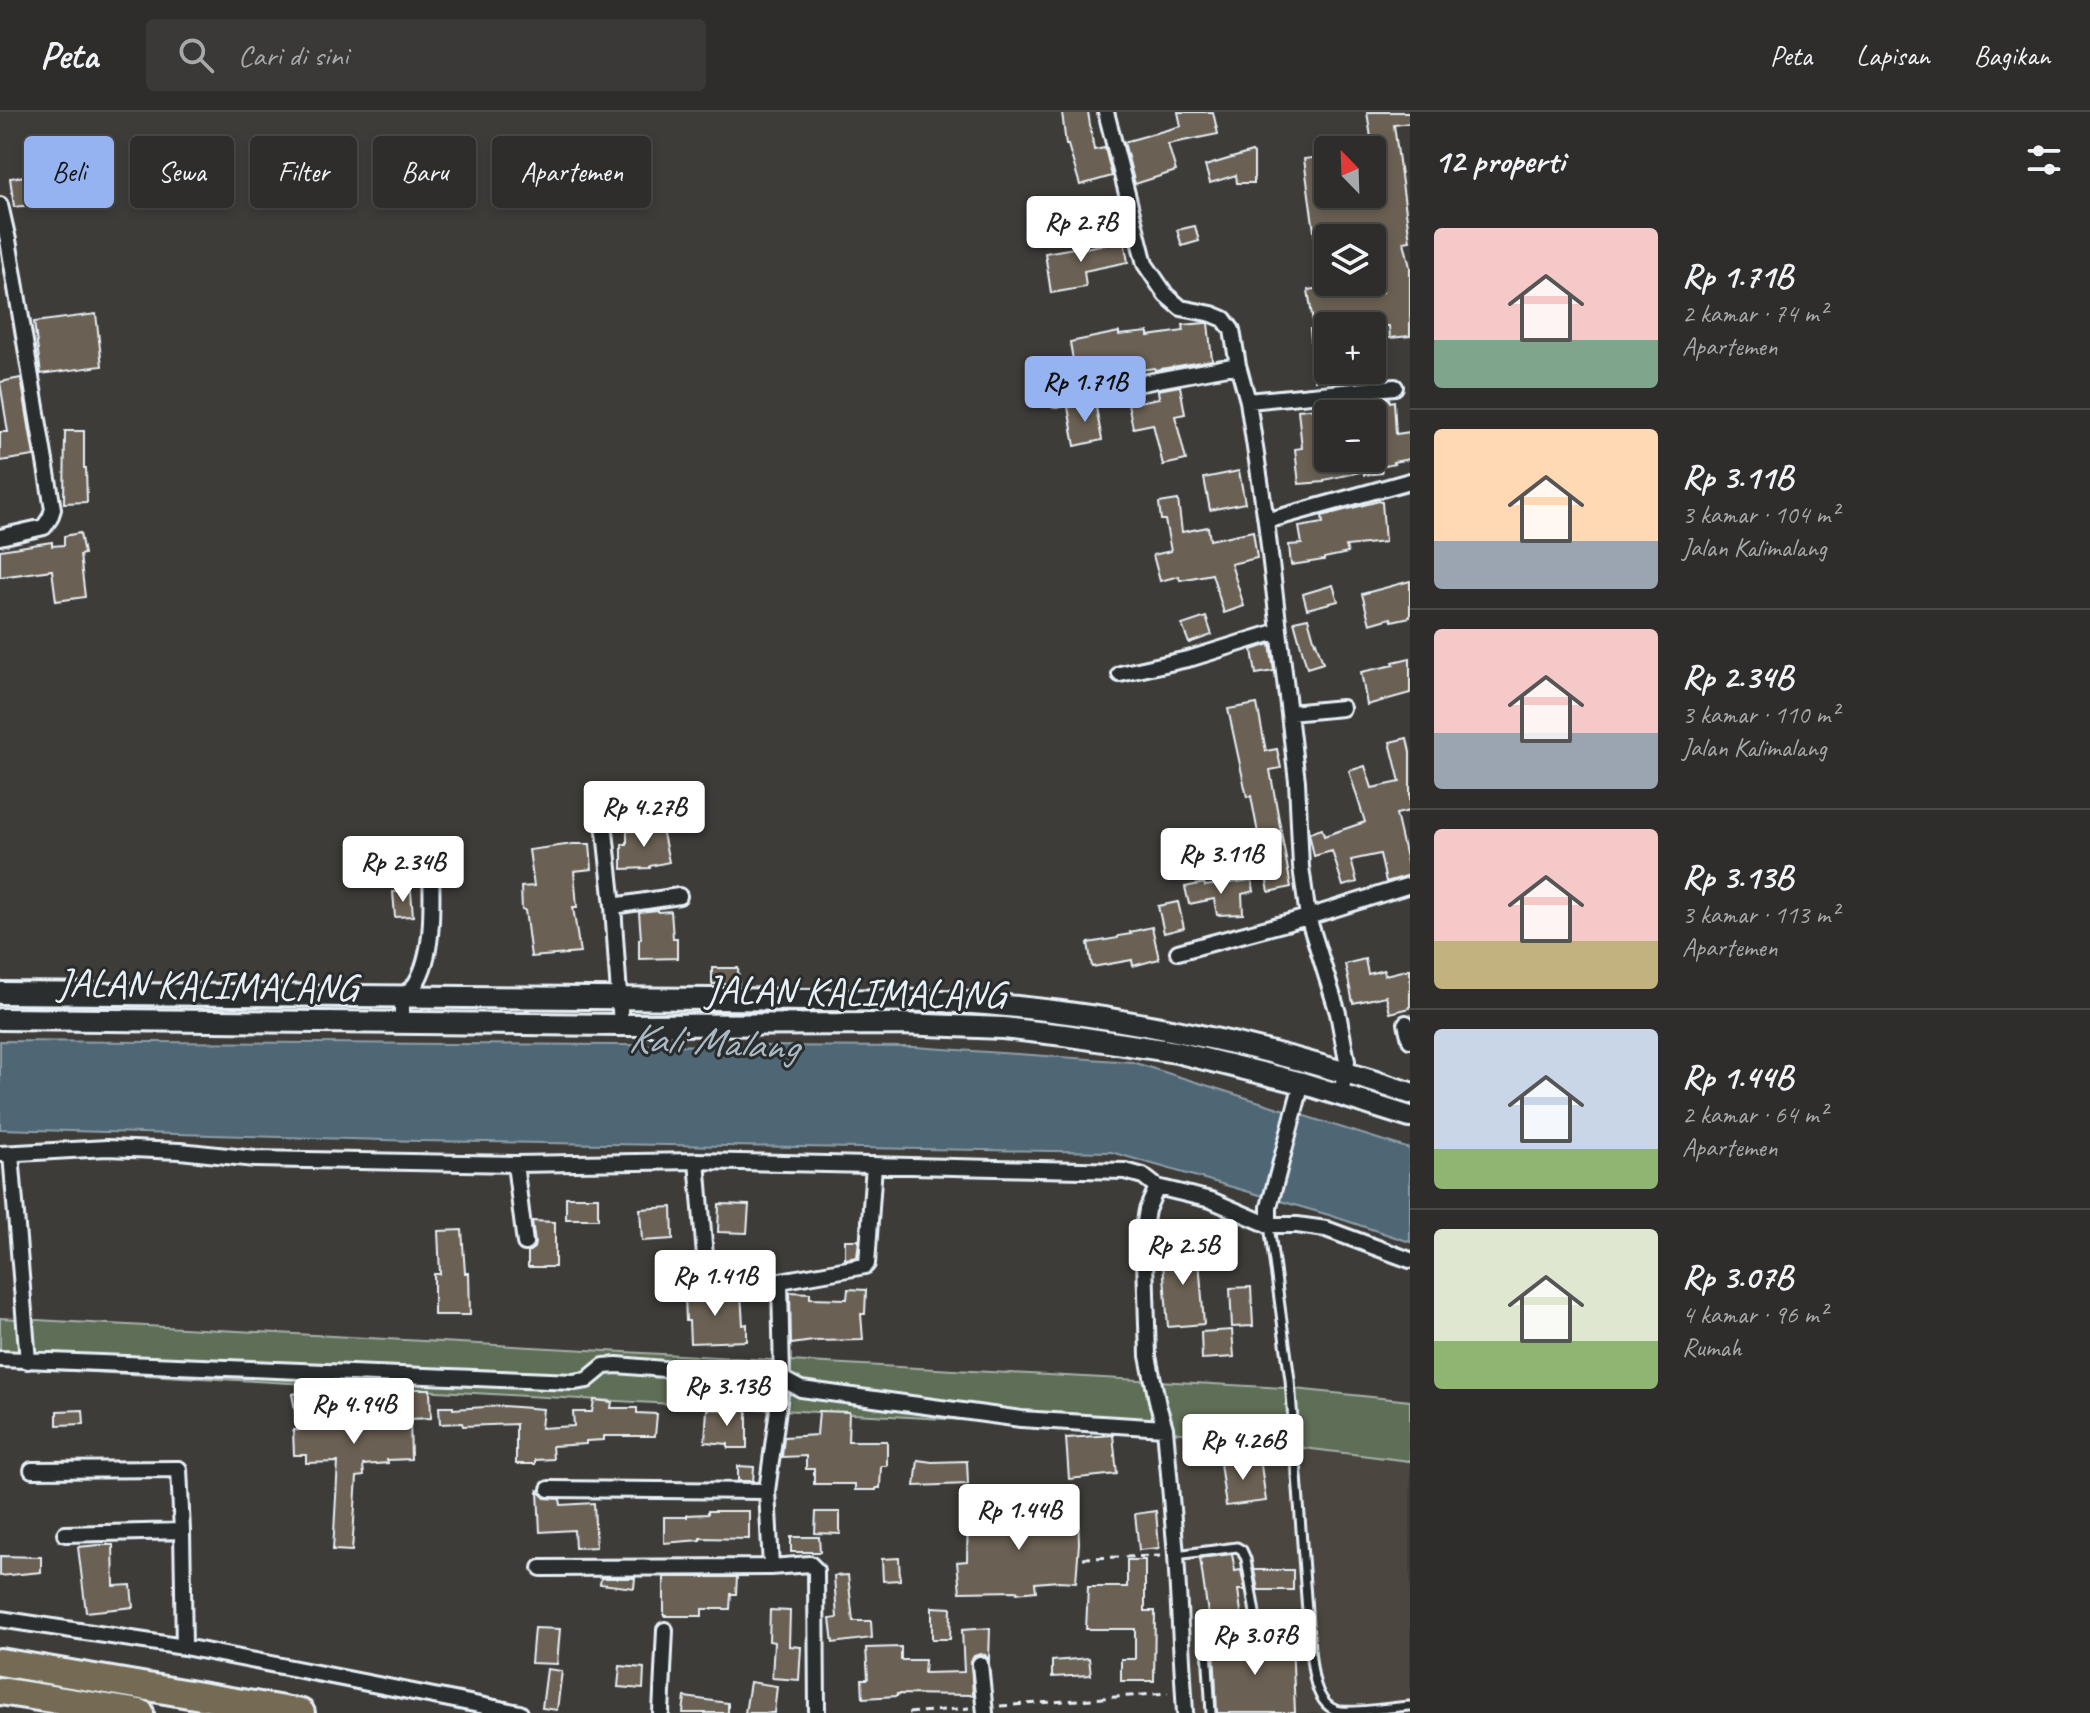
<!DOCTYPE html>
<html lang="id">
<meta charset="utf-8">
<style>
:root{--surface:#2e2d2b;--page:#3a3937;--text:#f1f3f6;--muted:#a7a8a9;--line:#494947;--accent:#95b2f1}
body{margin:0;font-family:Caveat,sans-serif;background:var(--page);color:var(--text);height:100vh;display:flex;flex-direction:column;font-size:30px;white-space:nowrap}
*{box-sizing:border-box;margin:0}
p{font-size:26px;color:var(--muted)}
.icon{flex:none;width:44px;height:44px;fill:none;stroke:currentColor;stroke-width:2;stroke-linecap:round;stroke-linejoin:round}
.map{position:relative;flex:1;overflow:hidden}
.panel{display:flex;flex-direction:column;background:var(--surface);width:680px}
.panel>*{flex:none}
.top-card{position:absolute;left:24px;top:24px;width:760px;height:72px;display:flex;gap:16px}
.needle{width:52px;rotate:337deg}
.fabs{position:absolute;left:1314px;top:24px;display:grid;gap:16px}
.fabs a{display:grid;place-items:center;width:72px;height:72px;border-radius:8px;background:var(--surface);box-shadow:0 4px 12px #0003,0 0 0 2px var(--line);font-size:40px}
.price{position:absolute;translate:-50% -68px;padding:0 18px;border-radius:8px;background:#fff;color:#222;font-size:26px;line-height:52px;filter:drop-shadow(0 2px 4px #0008)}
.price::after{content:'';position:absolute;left:50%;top:48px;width:24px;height:18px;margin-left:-12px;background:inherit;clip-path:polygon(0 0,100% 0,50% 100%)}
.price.selected{background:var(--accent);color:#111}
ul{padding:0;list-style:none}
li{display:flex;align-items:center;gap:24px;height:200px;padding:0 24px}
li+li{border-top:2px solid var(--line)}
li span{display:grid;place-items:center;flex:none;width:224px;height:160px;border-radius:8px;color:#555}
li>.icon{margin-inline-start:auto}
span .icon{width:96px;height:96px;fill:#fffc;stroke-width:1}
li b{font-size:34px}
h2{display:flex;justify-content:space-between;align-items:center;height:96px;padding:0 24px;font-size:34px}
.pill{padding:0 28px;border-radius:8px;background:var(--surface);box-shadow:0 4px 12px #0003,0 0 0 2px var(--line);font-size:28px;line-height:72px}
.pill.selected{background:var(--accent);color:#111}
header{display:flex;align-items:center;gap:48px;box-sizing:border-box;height:112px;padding:0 40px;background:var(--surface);border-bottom:2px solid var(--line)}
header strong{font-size:38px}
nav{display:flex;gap:44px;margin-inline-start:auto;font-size:28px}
.search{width:560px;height:72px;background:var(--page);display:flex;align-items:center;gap:20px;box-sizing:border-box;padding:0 28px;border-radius:8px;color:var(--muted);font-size:30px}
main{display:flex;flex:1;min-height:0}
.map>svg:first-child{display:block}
</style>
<header>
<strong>Peta</strong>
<div class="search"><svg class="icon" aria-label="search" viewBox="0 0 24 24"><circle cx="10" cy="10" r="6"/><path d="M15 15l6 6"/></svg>Cari di sini</div>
<nav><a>Peta</a><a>Lapisan</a><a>Bagikan</a></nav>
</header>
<main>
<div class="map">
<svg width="1410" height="1601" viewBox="0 0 1410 1601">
<rect width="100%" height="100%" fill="#3e3c39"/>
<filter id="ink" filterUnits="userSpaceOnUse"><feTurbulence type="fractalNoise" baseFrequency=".0125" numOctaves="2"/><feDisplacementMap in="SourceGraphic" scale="16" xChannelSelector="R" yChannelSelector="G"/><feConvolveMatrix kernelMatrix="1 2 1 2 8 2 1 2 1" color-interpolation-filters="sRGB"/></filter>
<g filter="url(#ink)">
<!-- built -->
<path fill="#4c4740" d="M 1164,1319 L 1410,1349 L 1410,1601 L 1183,1601 Z"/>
<!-- green -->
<path fill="#5f6e57" stroke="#a4b0a8" stroke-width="2" d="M 0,1206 L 1285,1276 L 1410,1289 L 1410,1349 L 1164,1319 L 0,1255 Z"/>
<!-- water -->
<path fill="#506675" stroke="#8d9ea9" stroke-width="2" d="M 0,929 L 915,935 L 1132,950 L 1410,1037 L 1410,1130 L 1329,1103 L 1111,1040 L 418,1029 L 0,1017 Z"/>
<!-- building -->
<path fill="#6b6052" stroke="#e8f1f8" stroke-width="2" d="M 1062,0 L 1088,0 L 1094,38 L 1105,36 L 1112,64 L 1080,73 L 1068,33 L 1066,33 Z
M 1178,0 L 1213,0 L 1218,22 L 1168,32 L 1176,59 L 1135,72 L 1124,30 L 1181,14 Z
M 1367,0 L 1410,0 L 1410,11 L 1394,13 L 1410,129 L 1404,130 L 1410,155 L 1410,224 L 1390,226 L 1389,214 L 1328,214 L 1328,266 L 1315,268 L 1310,217 L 1314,217 L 1308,178 L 1327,175 L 1329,185 L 1383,180 L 1372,126 L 1328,126 L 1328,154 L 1319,155 L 1304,47 L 1328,44 L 1328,82 L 1372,82 L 1373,38 Z
M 1252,40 L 1254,42 L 1254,71 L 1237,71 L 1236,63 L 1210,71 L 1205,54 Z
M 67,60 L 68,94 L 41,95 L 41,92 L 14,95 L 10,66 L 40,62 L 40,61 Z
M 1195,114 L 1199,129 L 1182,134 L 1177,118 Z
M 1124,128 L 1128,150 L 1084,159 L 1086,175 L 1051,181 L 1045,141 L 1079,135 L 1080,137 Z
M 96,202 L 102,254 L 41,262 L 34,210 Z
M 1205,211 L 1208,211 L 1212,248 L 1155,258 L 1154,256 L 1090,265 L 1091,270 L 1077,273 L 1070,230 L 1119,220 L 1119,223 L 1148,220 L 1148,224 L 1184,219 L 1183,213 Z
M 1354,258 L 1384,258 L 1386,266 L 1356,269 Z
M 21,266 L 34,344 L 0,349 L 0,320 L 8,320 L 0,270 Z
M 1180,274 L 1185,302 L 1175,304 L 1186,348 L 1163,353 L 1153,312 L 1133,316 L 1128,292 L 1159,286 L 1158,278 Z
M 1389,286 L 1390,290 L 1394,289 L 1396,322 L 1410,320 L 1410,347 L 1393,350 L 1394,352 L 1381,355 L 1382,361 L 1364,363 L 1364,359 L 1324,368 L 1324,370 L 1299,372 L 1295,337 L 1302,336 L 1298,298 L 1328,295 L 1328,317 L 1320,318 L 1322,346 L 1376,346 L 1372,302 L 1362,302 L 1360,288 Z
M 1095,290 L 1102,328 L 1075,334 L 1068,295 Z
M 65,319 L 84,319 L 84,356 L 86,356 L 87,390 L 64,391 Z
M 1239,359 L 1245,391 L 1210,398 L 1204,366 Z
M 1178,388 L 1182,420 L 1208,415 L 1210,428 L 1253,419 L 1257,446 L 1231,452 L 1244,494 L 1224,501 L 1212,462 L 1180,468 L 1179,464 L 1160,469 L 1153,443 L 1171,439 L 1165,408 L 1161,408 L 1159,391 Z
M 1379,389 L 1382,390 L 1385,430 L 1346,434 L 1348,441 L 1324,446 L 1324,448 L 1291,453 L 1289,433 L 1302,432 L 1299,415 L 1323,411 L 1322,404 Z
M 80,421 L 84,442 L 80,443 L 85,485 L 56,489 L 52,458 L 0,465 L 0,438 L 52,430 L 52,434 L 64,433 L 64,424 Z
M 1410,469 L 1410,505 L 1392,509 L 1391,506 L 1370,512 L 1362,482 Z
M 1333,473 L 1338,489 L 1307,497 L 1303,482 Z
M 1206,505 L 1212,523 L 1189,531 L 1182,513 Z
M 1308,506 L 1315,531 L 1316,530 L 1323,551 L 1307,556 L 1294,509 Z
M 1270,532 L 1274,559 L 1256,562 L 1252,538 Z
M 1410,546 L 1410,581 L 1367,593 L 1361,560 L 1394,553 L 1393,550 Z
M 1257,592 L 1266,639 L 1277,637 L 1281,656 L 1270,658 L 1291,775 L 1269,780 L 1251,684 L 1247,685 L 1228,597 Z
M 1407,626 L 1410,640 L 1410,699 L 1396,702 L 1410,763 L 1386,770 L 1380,742 L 1351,748 L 1357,770 L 1343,774 L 1332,739 L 1314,744 L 1309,721 L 1322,717 L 1324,724 L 1365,710 L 1349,659 L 1365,654 L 1372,676 L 1400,670 L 1390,630 Z
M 662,717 L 669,750 L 650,754 L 650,756 L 622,757 L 622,732 L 627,732 L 627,719 Z
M 573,732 L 590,732 L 592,757 L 574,759 L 577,795 L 573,795 L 580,841 L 531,845 L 525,798 L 522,798 L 521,775 L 534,774 L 529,738 Z
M 401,739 L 404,761 L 387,763 L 385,740 Z
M 1252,768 L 1254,779 L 1242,782 L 1243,802 L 1217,803 L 1214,787 L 1189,792 L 1185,775 L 1204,771 L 1205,774 Z
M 411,779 L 413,804 L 395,805 L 393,780 Z
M 1178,790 L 1184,816 L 1164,821 L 1158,794 Z
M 658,798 L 658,800 L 671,799 L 673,826 L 677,826 L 677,846 L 639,847 L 639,827 L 641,827 L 639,800 Z
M 1152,815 L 1159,847 L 1133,854 L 1132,848 L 1092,855 L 1088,831 L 1118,826 L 1118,824 L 1131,822 L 1130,820 Z
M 1365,847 L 1368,862 L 1384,858 L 1385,863 L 1410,857 L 1410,896 L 1390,901 L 1386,884 L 1353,891 L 1345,852 Z
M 712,856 L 738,856 L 739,872 L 712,872 Z
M 566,1085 L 598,1085 L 598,1107 L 566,1107 Z
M 719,1092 L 749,1093 L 747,1121 L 718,1120 Z
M 672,1095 L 673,1127 L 642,1129 L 640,1097 Z
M 532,1109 L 555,1110 L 555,1155 L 528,1155 L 528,1140 L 534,1136 L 535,1131 Z
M 462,1118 L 465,1161 L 469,1161 L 470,1203 L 434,1203 L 434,1162 L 440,1162 L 438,1119 Z
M 845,1128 L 859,1128 L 857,1145 L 845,1147 Z
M 1198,1135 L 1204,1212 L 1168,1215 L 1162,1138 Z
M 1251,1175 L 1253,1214 L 1232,1215 L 1230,1176 Z
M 848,1177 L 866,1178 L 865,1202 L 861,1202 L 863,1228 L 813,1229 L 791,1232 L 790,1180 L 810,1181 L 810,1186 L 847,1187 Z
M 708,1181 L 741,1181 L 743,1213 L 747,1212 L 747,1229 L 690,1231 L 689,1209 L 686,1209 L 685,1183 Z
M 1232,1218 L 1234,1245 L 1202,1247 L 1201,1220 Z
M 321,1277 L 326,1301 L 356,1296 L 359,1313 L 362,1313 L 362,1315 L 394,1313 L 395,1277 L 430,1277 L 431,1306 L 410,1307 L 411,1347 L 387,1348 L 388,1351 L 363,1353 L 364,1364 L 357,1365 L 352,1439 L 333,1438 L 338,1350 L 306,1351 L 306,1343 L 294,1343 L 293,1318 L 299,1318 L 292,1282 Z
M 594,1288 L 612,1290 L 611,1296 L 637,1296 L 637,1301 L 657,1302 L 655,1324 L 604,1324 L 604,1328 L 586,1329 L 586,1332 L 552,1334 L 553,1347 L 535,1348 L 535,1352 L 516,1352 L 516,1312 L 463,1314 L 462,1311 L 440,1312 L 439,1295 L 453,1295 L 453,1297 L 503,1294 L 543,1297 L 541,1316 L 574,1314 L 573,1300 L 592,1300 Z
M 707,1297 L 747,1298 L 747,1336 L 728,1336 L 728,1332 L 705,1330 Z
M 83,1298 L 84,1312 L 57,1313 L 57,1299 Z
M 819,1299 L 849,1300 L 848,1329 L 887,1329 L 887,1354 L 881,1354 L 880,1376 L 876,1376 L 876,1378 L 855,1378 L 855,1372 L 814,1372 L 814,1357 L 806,1357 L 806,1344 L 782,1345 L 784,1325 L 817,1323 Z
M 1113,1323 L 1117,1362 L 1069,1367 L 1066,1326 Z
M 1260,1346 L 1266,1389 L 1226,1394 L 1220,1351 Z
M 918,1348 L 932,1350 L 967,1349 L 968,1372 L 915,1374 Z
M 738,1354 L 754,1355 L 753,1369 L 738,1369 Z
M 538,1379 L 545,1386 L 560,1387 L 561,1393 L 594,1391 L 596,1435 L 575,1436 L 574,1418 L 540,1420 Z
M 708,1399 L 749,1399 L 749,1427 L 700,1426 L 700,1428 L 664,1431 L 664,1405 L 687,1405 L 687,1403 L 708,1402 Z
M 1156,1399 L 1159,1436 L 1139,1438 L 1135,1402 Z
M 816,1400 L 840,1400 L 840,1422 L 815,1421 Z
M 968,1400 L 1010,1402 L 1010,1404 L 1034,1403 L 1034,1406 L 1063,1406 L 1063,1401 L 1078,1401 L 1079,1431 L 1076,1470 L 1059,1469 L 1035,1471 L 1036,1479 L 1017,1481 L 1017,1479 L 960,1480 L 957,1450 L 967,1449 Z
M 791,1425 L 819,1425 L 820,1440 L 791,1440 Z
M 99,1433 L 113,1433 L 114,1474 L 131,1473 L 133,1495 L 86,1500 L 78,1435 Z
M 1232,1442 L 1235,1459 L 1241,1458 L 1245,1478 L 1238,1478 L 1243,1515 L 1213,1520 L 1212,1515 L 1210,1516 L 1200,1446 Z
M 0,1444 L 41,1445 L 41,1460 L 0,1464 Z
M 899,1446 L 900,1468 L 883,1469 L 882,1447 Z
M 1127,1448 L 1145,1448 L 1145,1499 L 1155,1499 L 1154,1569 L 1121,1569 L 1121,1547 L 1135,1547 L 1135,1517 L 1086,1517 L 1088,1475 L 1127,1475 Z
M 1254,1458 L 1293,1458 L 1293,1478 L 1258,1478 Z
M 848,1463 L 853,1509 L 871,1509 L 872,1526 L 833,1531 L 830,1507 L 837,1506 L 834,1464 Z
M 664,1465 L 737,1465 L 736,1482 L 731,1482 L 730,1497 L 702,1497 L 702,1504 L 664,1504 Z
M 601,1466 L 635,1466 L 634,1476 L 600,1472 Z
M 932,1495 L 951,1496 L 950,1527 L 932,1527 Z
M 770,1498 L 790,1499 L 789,1534 L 801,1535 L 799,1568 L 772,1566 L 774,1530 L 769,1529 Z
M 534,1516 L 560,1517 L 557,1552 L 531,1551 Z
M 990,1516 L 989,1548 L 985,1543 L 980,1542 L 974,1544 L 971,1549 L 973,1583 L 897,1582 L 897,1584 L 863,1586 L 862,1567 L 868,1567 L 866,1536 L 901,1535 L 901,1548 L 925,1548 L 924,1561 L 964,1560 L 962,1518 Z
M 1245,1528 L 1246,1530 L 1292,1528 L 1295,1601 L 1217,1601 L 1214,1535 L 1218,1532 Z
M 1089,1546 L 1091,1563 L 1052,1565 L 1052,1549 Z
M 620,1554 L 644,1556 L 643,1577 L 618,1575 Z
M 547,1557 L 562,1559 L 557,1598 L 542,1596 Z
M 750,1570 L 777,1574 L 774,1601 L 745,1601 Z
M 685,1585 L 728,1591 L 728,1601 L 683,1601 Z"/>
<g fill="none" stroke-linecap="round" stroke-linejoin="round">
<!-- lane casing -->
<g stroke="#e8f1f8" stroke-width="13">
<path id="lane" d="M 1269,1113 L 1290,1268 L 1308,1513
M 1176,1443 L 1237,1435 L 1242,1438 L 1246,1447 L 1258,1519
M 1211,1601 L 1207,1537 L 1208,1532 L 1215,1526 L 1308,1513 C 1311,1537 1309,1596 1341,1599 C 1360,1601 1391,1595 1410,1594"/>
</g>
<!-- street casing -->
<g stroke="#e8f1f8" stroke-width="20">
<path id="street" d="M 1106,0 L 1145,152 L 1166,183 L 1181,196 L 1212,202 L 1224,207 L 1232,218 L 1238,253 L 1248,289 L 1266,409 L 1297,669 L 1301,755 L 1308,805 L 1338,901 L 1347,949 L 1341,983
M 0,93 L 8,128 L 53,397 L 50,406 L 44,415 L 0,425
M 1056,287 L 1238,253
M 1248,289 L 1395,275
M 1266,409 L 1410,369
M 1120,562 L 1192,546 L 1279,519
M 1289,601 L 1342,596
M 603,701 L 613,794 L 621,913
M 613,794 L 679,784
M 1178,840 L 1308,805 L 1410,773
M 402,911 L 402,884 C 407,880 413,876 416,871 C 436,838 431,784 431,746
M 1406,911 L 1410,928
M 0,1042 L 107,1036 L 180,1039 L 255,1047 L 515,1052 L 697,1049 L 1125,1059 L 1143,1064 L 1157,1075 L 1211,1088 L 1269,1113 L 1297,1113 L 1326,1117 L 1410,1148
M 11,1042 L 28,1249
M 697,1049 L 706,1156 L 711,1167 L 716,1170 L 780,1169 L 865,1154 L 867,1152 L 874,1053
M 515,1052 L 525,1131
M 1157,1075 L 1147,1098 L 1144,1116 L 1148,1244 L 1158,1293 L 1165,1316 L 1176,1443 L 1185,1601
M 1269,1113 L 1269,1095 L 1302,971
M 0,1247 L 574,1270 L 587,1268 L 604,1254 L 617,1253 L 782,1267 L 801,1277 L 1021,1307 L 1165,1316
M 32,1358 L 179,1357 L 182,1419 L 184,1535
M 549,1377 L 767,1379 L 771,1455 L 810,1452 L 816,1458 L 817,1601
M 767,1379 L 782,1267 L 780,1169
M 65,1422 L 182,1419
M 541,1456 L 771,1455
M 0,1507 L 184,1535 L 520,1601
M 980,1552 L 985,1601
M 661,1601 L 665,1518"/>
</g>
<!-- secondary casing -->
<g stroke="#e8f1f8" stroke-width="26">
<path id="secondary" d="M 0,881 L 943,889 C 1102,898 1259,931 1410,981
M 0,907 L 621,913 L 901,912 L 1003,916 L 1064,923 L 1176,940 L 1302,971 L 1410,1005"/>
</g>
<!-- highway casing -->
<g stroke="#e8f1f8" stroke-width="32">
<path id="highway" d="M 0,1550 L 301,1601
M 0,1579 L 140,1601"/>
</g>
<!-- path -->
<path stroke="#e8f1f8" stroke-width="3" stroke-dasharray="8 6" stroke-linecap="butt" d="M 1083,1446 L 1160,1444
M 1000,1594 L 1168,1581
M 908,1601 L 969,1596"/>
<!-- lane -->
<use href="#lane" stroke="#2a2d2e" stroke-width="7"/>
<!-- street -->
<use href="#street" stroke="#2a2d2e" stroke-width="14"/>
<!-- secondary -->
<use href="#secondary" stroke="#2a2d2e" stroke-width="20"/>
<!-- highway -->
<use href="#highway" stroke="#746b52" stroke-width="26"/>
</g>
</g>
<g text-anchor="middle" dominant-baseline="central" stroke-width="6" stroke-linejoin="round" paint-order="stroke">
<!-- street labels -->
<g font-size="40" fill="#e8f1f8" stroke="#2a2d2e">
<text transform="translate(207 873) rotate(1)">JALAN KALIMALANG</text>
<text transform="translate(855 880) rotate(1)">JALAN KALIMALANG</text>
</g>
<!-- water labels -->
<g font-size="42" font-style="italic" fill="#abb9c4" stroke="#2a2d2e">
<text transform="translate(713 930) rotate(3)">Kali Malang</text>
</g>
</g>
</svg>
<div class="fabs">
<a><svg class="needle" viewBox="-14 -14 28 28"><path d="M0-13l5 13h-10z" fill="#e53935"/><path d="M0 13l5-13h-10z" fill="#a7a8a9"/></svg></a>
<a><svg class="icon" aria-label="layers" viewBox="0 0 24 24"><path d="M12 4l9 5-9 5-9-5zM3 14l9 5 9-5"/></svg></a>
<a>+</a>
<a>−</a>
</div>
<b class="price" style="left:1081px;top:152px">Rp 2.7B</b>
<b class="price selected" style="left:1085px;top:312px">Rp 1.71B</b>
<b class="price" style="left:644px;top:737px">Rp 4.27B</b>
<b class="price" style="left:1221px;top:784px">Rp 3.11B</b>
<b class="price" style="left:403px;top:792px">Rp 2.34B</b>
<b class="price" style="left:1183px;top:1175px">Rp 2.5B</b>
<b class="price" style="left:715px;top:1206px">Rp 1.41B</b>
<b class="price" style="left:727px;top:1316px">Rp 3.13B</b>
<b class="price" style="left:354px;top:1334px">Rp 4.94B</b>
<b class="price" style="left:1243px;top:1370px">Rp 4.26B</b>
<b class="price" style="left:1019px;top:1440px">Rp 1.44B</b>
<b class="price" style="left:1255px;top:1565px">Rp 3.07B</b>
<div class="top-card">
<a class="pill selected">Beli</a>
<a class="pill">Sewa</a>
<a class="pill">Filter</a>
<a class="pill">Baru</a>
<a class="pill">Apartemen</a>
</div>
</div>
<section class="panel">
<h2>12 properti<svg class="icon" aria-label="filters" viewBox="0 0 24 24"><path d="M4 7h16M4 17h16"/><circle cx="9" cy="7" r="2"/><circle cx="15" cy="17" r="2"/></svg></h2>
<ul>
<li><span style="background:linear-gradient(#f6c9c9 70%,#7fa58c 0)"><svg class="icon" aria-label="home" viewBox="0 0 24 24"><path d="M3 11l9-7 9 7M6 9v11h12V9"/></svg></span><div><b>Rp 1.71B</b><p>2 kamar · 74 m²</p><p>Apartemen</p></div></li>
<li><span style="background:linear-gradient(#ffd9b3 70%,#9aa5b1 0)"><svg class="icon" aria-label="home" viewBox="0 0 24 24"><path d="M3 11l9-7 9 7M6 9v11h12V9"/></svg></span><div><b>Rp 3.11B</b><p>3 kamar · 104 m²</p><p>Jalan Kalimalang</p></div></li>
<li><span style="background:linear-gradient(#f6c9c9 65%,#9aa5b1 0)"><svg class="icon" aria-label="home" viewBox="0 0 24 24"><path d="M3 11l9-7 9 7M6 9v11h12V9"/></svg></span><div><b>Rp 2.34B</b><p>3 kamar · 110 m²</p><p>Jalan Kalimalang</p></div></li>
<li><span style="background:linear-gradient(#f6c9c9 70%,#c2b280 0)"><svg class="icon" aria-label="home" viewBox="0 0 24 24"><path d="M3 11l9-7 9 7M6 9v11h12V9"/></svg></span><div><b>Rp 3.13B</b><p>3 kamar · 113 m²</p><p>Apartemen</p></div></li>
<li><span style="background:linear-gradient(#c9d6e8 75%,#8fb573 0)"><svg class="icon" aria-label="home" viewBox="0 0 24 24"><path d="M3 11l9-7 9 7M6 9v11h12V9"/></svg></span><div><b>Rp 1.44B</b><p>2 kamar · 64 m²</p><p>Apartemen</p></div></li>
<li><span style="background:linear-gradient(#dfe7d0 70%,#8fb573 0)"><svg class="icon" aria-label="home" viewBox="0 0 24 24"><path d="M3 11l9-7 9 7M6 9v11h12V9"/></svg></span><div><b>Rp 3.07B</b><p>4 kamar · 96 m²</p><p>Rumah</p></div></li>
</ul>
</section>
</main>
